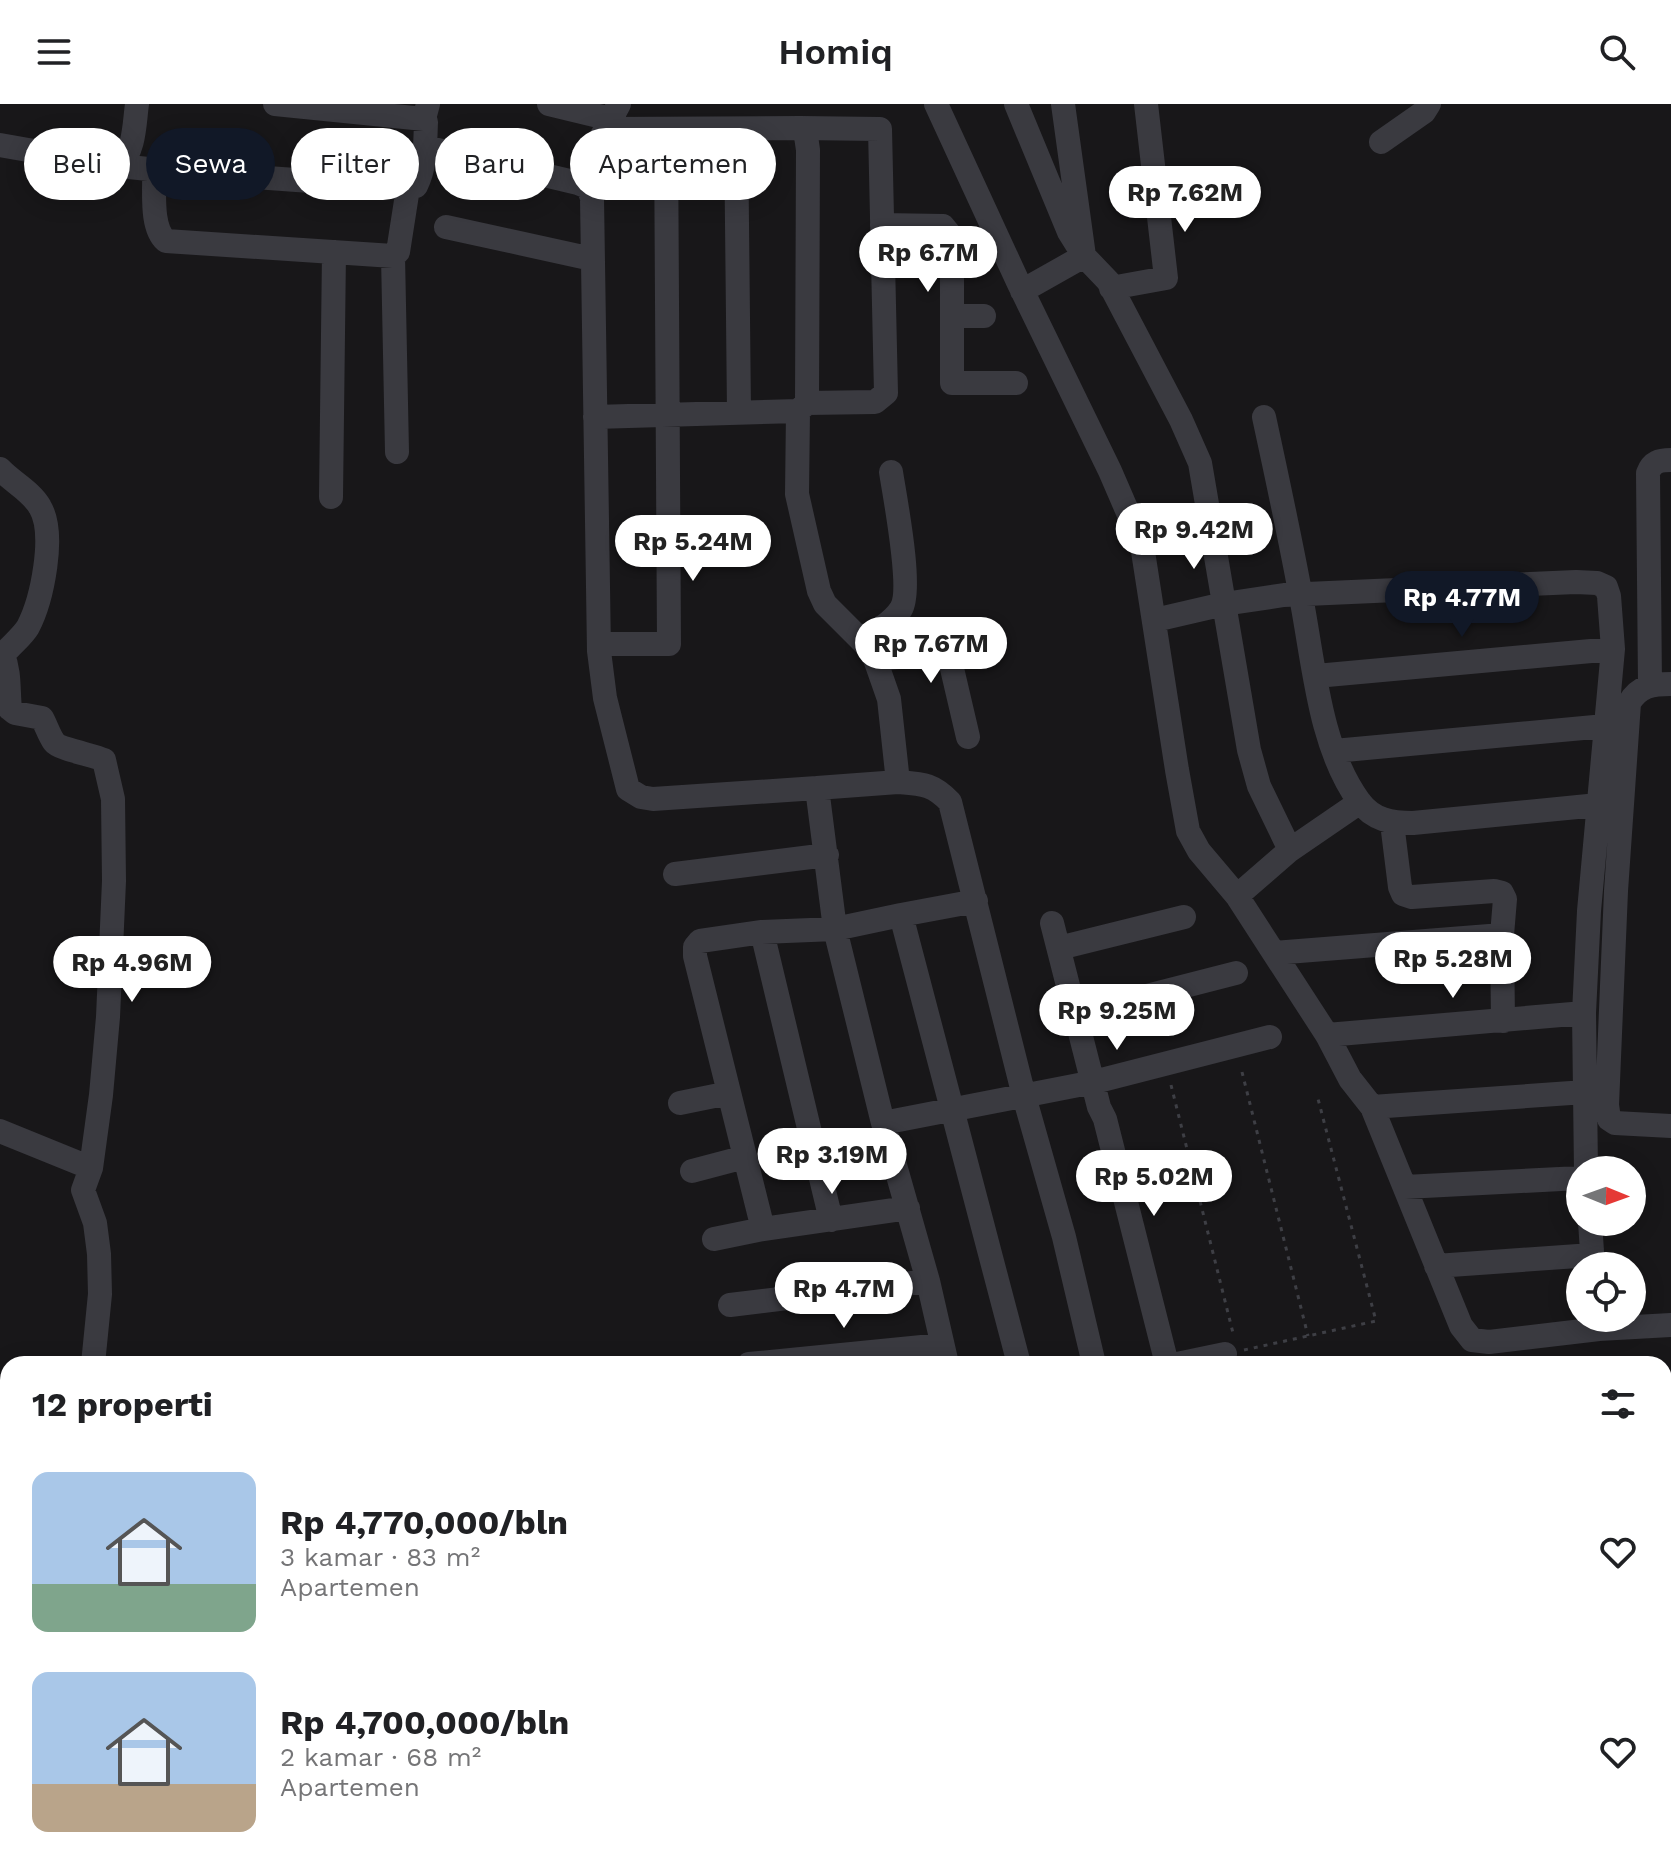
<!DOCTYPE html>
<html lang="id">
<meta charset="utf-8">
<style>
:root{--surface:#fff;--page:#f6f6f6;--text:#202124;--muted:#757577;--accent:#111827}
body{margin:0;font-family:"Work Sans",sans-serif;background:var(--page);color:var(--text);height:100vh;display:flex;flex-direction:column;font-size:30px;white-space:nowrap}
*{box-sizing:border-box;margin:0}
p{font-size:26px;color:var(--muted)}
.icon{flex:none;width:44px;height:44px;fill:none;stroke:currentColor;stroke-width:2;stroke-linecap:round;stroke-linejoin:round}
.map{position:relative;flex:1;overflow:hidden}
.panel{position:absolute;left:0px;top:1252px;width:1672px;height:512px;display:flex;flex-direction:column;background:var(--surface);border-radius:24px 24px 0 0;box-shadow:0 4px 20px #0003}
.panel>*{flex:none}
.banner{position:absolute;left:24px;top:24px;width:800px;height:72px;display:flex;gap:16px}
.needle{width:52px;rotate:91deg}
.buttons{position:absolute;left:1566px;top:1052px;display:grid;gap:16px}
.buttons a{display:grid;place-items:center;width:80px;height:80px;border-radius:50%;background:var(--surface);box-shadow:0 4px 20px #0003;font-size:40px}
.price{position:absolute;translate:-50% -68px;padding:0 18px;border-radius:28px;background:#fff;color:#222;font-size:26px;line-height:52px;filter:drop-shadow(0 2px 4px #0008)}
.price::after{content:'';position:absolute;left:50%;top:48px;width:24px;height:18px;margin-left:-12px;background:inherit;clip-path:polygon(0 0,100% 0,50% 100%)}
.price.selected{background:var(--accent);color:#fff}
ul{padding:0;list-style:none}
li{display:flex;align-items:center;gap:24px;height:200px;padding:0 32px}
li span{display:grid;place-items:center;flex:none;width:224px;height:160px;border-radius:16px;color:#555}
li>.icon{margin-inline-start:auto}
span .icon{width:96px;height:96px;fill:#fffc;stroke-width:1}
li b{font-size:34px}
h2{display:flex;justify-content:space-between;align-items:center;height:96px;padding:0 32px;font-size:34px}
.chip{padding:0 28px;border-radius:36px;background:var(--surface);box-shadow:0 4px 20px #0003;font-size:28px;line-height:72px}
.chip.selected{background:var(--accent);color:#fff}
header{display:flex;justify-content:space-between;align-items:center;height:104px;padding:0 32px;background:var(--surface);font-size:36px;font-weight:600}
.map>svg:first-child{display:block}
</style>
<header><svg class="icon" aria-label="menu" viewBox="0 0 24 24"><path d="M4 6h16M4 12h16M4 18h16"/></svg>Homiq<svg class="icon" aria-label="search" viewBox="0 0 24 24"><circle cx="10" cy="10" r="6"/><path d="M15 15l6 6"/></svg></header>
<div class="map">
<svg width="1671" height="1764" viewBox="0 0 1671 1764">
<rect width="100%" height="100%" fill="#181719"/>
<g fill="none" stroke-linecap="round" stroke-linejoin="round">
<!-- path -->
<path stroke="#3e3f45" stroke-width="3" stroke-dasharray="4 6" stroke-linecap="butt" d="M 1242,968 L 1308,1232
M 1171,981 L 1233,1229
M 1244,1246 L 1376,1217 L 1317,991"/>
<!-- minor -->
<path stroke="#3a3a40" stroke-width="24" d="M 275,0 L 424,15
M 549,0 L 611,15
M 936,0 L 1019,180 L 1110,367 L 1142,441 L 1177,666 L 1188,727 L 1199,747 L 1237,792 L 1327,931 L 1350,975 L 1372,1003 L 1461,1222 L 1472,1236 L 1489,1238 L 1599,1225 L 1671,1221
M 1016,0 L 1069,128 L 1084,152 L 1108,177 L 1181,316 L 1200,359 L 1249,646 L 1259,682 L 1290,746
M 800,24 L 880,25 L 886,289 L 875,298 L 807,299 L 798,307 L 797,390 L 819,487 L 825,500 L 867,542 L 875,555 L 889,595 L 898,678 C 923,680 933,680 950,698 L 1024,992 L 1064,1133 L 1094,1260
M 607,25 L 800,24 L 806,32 L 808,46 L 807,299
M 736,25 L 739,308
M 1381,38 L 1424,8 L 1429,0
M 0,41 L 119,62 L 168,67 L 408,84 L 416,82 C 426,62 425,40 426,18 L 424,15 L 428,0
M 425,43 L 578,79 L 588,83 L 592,94 L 599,547 L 605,594 L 628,685 L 641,693 L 653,695 L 817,684 L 835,825 L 762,828 L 700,837 L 695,843 L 695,852 L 763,1125
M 119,62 C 135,45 134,22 137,0
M 154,66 C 155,86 150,123 166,137 L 393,152
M 588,83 L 597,41 L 619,0
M 882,121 L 943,122 L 952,133 L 952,212 L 984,212
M 446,123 L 592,155
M 1111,184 L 1166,174 L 1146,0
M 1022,187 L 1084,152 L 1063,0
M 952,212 L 952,279 L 1016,279
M 595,313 L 798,307
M 1264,313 C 1277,373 1290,433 1301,493 C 1314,559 1319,642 1359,697 C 1373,716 1391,719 1413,719 L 1598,701
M 397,348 L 393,152 L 398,148 L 408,84
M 0,365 C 12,378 31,387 40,403 C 56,430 42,496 28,523 C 22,533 11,541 3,551
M 331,393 L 334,148
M 1155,516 L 1224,500 L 1284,491 L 1576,478 L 1597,479 L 1606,483 L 1609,492 L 1613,545 L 1589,807 L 1584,909 L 1586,1066
M 861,536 C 875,528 892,519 901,505 C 913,486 895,394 891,368
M 599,540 L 669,540 L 666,26
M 3,551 C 10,568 8,586 10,605 L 15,609 L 42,614 C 46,621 49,631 54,638 C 59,645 93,651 104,656 L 113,695 L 114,777 L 108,913 L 101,991 L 91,1064 L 83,1086 L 95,1119 L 99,1150 L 100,1190 L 93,1260
M 875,555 L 933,550 L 943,551 L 950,556 L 968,633
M 1316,572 L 1613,545
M 1671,580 C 1652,580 1639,582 1629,599 L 1616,787 L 1607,1001 L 1609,1015 L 1615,1019 L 1671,1022
M 1650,581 L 1648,369 C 1652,358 1659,356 1671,356
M 1334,647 L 1605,622
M 817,684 L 898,678
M 1392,719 L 1400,783 L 1403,790 L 1412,793 L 1494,787 L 1502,789 L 1505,795 L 1502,831 L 1503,917
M 675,770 L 827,751
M 1237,792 L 1290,746 L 1360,698
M 901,811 L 976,797
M 1052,819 L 1099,1003 L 1105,1015 L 1167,1260
M 762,828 L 831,1116
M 1059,844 L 1184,813
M 1274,849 L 1502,831
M 1076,910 L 1236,869
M 1327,931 L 1584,909
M 680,999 L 729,989
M 1372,1003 L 1585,988
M 883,1019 L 1094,978 L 1270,933
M 0,1027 L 91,1064
M 692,1067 L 745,1053
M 1405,1083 L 1580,1074
M 1590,1118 L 1593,1162
M 714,1135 L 763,1125 L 908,1104
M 1436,1162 L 1592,1151
M 730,1201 L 928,1177
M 749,1260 L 942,1241
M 947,1260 L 928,1177 L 883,1019 L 835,825 L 901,811 L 1019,1260
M 1177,1260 L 1225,1250
M 0,1662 L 8,1622
M 0,1725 L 8,1726
M 457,1756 L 460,1764
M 795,1756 L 795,1764
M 951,1756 L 953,1764
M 1135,1756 L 1137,1764
M 1436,1756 L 1437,1764"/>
</g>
</svg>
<div class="buttons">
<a><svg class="needle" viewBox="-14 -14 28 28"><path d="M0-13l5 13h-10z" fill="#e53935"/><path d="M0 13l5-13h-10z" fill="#757577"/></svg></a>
<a><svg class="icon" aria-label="locate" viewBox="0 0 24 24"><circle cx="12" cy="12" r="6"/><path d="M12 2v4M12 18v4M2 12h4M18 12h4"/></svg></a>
</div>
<b class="price" style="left:1185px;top:130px">Rp 7.62M</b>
<b class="price" style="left:928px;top:190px">Rp 6.7M</b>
<b class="price" style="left:1194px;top:467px">Rp 9.42M</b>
<b class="price" style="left:693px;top:479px">Rp 5.24M</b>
<b class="price selected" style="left:1462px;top:535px">Rp 4.77M</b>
<b class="price" style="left:931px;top:581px">Rp 7.67M</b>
<b class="price" style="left:1453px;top:896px">Rp 5.28M</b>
<b class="price" style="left:132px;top:900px">Rp 4.96M</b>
<b class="price" style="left:1117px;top:948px">Rp 9.25M</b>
<b class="price" style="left:832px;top:1092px">Rp 3.19M</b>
<b class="price" style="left:1154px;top:1114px">Rp 5.02M</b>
<b class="price" style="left:844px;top:1226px">Rp 4.7M</b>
<div class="banner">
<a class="chip">Beli</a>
<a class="chip selected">Sewa</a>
<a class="chip">Filter</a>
<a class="chip">Baru</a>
<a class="chip">Apartemen</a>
</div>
<section class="panel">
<h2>12 properti<svg class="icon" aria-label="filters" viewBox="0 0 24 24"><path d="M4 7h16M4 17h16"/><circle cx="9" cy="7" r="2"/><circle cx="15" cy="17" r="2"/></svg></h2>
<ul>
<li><span style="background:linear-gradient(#a9c7e8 70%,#7fa58c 0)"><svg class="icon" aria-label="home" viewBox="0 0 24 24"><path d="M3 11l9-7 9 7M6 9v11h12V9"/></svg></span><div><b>Rp 4,770,000/bln</b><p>3 kamar · 83 m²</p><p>Apartemen</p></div><svg class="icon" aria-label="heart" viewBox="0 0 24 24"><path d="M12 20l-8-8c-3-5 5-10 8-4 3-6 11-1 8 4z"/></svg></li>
<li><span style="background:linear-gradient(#a9c7e8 70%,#b9a48a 0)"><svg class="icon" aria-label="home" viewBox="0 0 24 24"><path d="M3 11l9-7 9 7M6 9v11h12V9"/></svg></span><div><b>Rp 4,700,000/bln</b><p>2 kamar · 68 m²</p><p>Apartemen</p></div><svg class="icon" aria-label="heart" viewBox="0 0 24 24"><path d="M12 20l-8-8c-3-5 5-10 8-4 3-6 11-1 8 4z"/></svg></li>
</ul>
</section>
</div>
